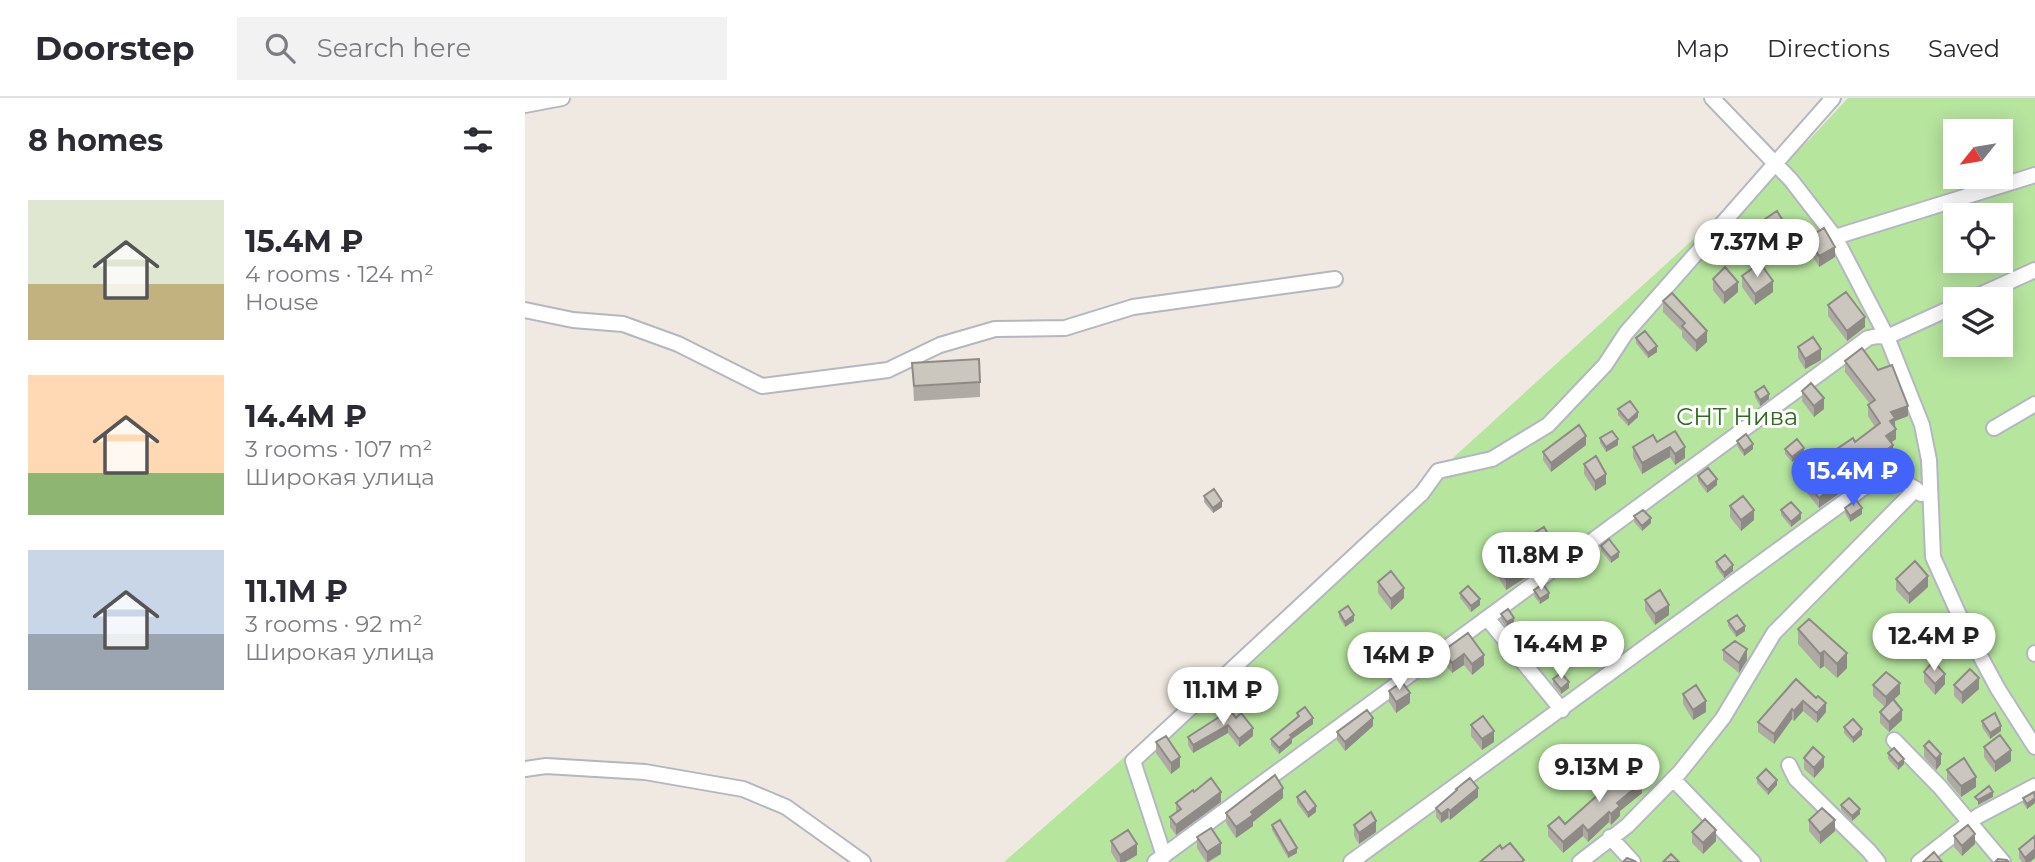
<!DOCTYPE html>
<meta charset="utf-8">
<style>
:root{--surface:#fff;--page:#f2f2f3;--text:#2b2b33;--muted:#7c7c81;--line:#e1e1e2;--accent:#4264fb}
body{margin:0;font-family:Montserrat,sans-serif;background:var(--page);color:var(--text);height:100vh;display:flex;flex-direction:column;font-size:26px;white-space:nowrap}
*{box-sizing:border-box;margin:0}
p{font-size:23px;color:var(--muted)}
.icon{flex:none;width:38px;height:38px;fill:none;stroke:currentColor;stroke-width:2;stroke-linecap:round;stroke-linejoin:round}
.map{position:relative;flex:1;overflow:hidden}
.panel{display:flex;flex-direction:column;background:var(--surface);width:525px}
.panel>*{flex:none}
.needle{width:46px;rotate:240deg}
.controls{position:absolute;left:1418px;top:21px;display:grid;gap:14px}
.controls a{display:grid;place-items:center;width:70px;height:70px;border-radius:0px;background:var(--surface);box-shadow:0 4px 18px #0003;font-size:35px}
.price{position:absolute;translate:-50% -60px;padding:0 16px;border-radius:24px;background:#fff;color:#222;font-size:23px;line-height:46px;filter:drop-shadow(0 2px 4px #0008)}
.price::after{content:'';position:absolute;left:50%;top:42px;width:21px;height:16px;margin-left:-10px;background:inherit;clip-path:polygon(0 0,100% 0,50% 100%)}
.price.current{background:var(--accent);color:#fff}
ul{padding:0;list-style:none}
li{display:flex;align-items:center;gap:21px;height:175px;padding:0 28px}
li span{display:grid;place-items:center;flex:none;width:196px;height:140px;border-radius:0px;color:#555}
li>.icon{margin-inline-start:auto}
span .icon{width:84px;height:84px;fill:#fffc;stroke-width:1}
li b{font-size:30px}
h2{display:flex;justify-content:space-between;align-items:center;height:84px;padding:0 28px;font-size:30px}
header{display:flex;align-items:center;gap:42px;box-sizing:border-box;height:98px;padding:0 35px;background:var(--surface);border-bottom:2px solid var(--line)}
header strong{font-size:33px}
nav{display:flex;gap:38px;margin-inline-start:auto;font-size:24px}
.search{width:490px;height:63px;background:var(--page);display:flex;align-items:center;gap:18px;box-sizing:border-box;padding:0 24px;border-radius:0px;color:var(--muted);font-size:26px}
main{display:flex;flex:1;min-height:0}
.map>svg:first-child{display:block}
</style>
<header>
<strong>Doorstep</strong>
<div class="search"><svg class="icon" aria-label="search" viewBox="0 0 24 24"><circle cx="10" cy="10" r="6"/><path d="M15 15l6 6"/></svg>Search here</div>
<nav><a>Map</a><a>Directions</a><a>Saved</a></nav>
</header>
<main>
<section class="panel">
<h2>8 homes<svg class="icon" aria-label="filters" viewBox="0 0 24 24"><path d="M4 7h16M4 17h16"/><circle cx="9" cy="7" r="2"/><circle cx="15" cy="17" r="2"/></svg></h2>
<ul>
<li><span style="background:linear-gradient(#dfe7d0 60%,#c2b280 0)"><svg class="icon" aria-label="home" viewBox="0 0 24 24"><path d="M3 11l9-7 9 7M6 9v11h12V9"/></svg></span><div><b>15.4M ₽</b><p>4 rooms · 124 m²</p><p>House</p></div></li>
<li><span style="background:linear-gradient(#ffd9b3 70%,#8fb573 0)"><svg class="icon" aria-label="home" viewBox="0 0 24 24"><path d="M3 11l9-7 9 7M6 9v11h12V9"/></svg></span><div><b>14.4M ₽</b><p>3 rooms · 107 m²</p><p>Широкая улица</p></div></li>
<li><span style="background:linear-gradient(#c9d6e8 60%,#9aa5b1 0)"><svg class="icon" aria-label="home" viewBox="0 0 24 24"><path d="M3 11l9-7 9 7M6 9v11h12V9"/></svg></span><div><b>11.1M ₽</b><p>3 rooms · 92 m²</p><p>Широкая улица</p></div></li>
</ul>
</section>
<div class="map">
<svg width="1510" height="764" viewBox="0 0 1510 764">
<rect width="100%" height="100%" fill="#efe9e1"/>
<!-- green -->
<path fill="#b6e59e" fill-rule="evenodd" d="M 1323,0 L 1510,0 L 1510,764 L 479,764 L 596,662 L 1251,66 L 1254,69 L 1284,42 ZM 1430,33 L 1475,33 L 1475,79 L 1430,79 ZM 1430,117 L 1475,117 L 1475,163 L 1430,163 ZM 1430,201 L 1475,201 L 1475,247 L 1430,247 Z"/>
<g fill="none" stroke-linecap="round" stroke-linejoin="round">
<!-- minor casing -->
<g stroke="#b4b7c1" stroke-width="18">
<path id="minor" d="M 1187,0 L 1266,82 L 1310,139 L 1362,239 L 1397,327 L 1404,362 L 1408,459 L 1439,528 L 1473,591 L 1510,649
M 0,7 L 37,0
M 1310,139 L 1510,77
M 1446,201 L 1510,172
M 0,212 L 48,222 L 98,226 L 153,246 L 237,288 L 363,272 L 415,247 L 470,231 L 540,230 L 608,209 L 810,181
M 1469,330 L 1510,306
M 962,520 L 1037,612
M 1510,556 L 1510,555
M 1369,642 L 1415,689 L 1478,764
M 1264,667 L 1271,681 L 1344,753 L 1353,764
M 0,671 L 21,668 L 120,674 L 218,691 L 261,709 L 338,764
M 1148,681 L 1228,764
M 1085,739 L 1108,764
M 639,758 L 608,663 L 897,395 L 913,373 L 967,361 L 1023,327 L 1080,267 L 1101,235 L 1308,0
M 630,764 L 1343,240 L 1353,238 L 1362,239 L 1430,208
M 826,764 L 1345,385 C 1365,375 1373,380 1391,391
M 1055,764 L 1102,728 L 1155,674 L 1198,620 L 1249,535 L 1391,391 L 1396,396
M 1394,764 L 1453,718 L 1510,688"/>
</g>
<!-- minor -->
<use href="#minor" stroke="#fff" stroke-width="14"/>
</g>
<!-- wall -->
<path fill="#afaba4" d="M 1240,121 L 1274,155 L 1262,162 L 1240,126 Z
M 1283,140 L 1310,159 L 1294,169 L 1283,150 Z
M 1217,178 L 1248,194 L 1230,207 L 1217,189 Z
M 1188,181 L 1213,194 L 1199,206 L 1188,192 Z
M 1138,203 L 1182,244 L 1171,254 L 1157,239 L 1157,233 L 1138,214 Z
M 1303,207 L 1340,229 L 1322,243 L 1303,218 Z
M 1111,240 L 1132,254 L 1123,260 L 1111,245 Z
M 1273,249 L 1296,262 L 1280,271 L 1273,260 Z
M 1320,263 L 1383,318 L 1370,323 L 1371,341 L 1366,345 L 1368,358 L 1351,371 L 1345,362 L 1330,373 L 1330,384 L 1294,410 L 1282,395 L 1282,385 L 1304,368 L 1303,357 L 1330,344 L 1350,329 L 1343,318 L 1343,307 L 1345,306 L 1320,274 Z
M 387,265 L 455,284 L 455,299 L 389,303 Z
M 1277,293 L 1299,311 L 1289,319 L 1277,303 Z
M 1230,294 L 1244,301 L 1235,308 L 1230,299 Z
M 1093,311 L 1113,319 L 1103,328 L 1093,317 Z
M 1150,333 L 1160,360 L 1150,367 L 1145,359 L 1117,376 L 1108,359 L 1108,349 L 1132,344 Z
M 1075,340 L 1093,347 L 1081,354 L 1075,345 Z
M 1212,343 L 1228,351 L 1219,358 L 1212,348 Z
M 1061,347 L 1026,374 L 1018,362 L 1018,354 Z
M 1260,351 L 1279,355 L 1267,364 L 1260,356 Z
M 1059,366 L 1081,386 L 1070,393 L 1059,376 Z
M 1173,378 L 1192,387 L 1182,395 L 1173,383 Z
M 679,398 L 697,409 L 688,415 L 679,404 Z
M 1205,408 L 1229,422 L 1216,433 L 1205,419 Z
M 1320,410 L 1337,416 L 1325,424 L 1320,415 Z
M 1256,412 L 1276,421 L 1266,429 L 1256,417 Z
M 1109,418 L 1126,425 L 1117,433 L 1109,424 Z
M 1006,437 L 1027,454 L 1014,461 L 1006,447 Z
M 1076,448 L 1094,459 L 1086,465 L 1076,453 Z
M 1191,464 L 1208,473 L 1199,480 L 1191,469 Z
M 972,466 L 1000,480 L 981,492 L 972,477 Z
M 1371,481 L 1403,489 L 1384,506 L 1371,492 Z
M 853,484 L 879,500 L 866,512 L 853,495 Z
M 1009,492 L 1024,500 L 1015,506 L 1009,498 Z
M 935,495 L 955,507 L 946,514 L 935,500 Z
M 1120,502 L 1144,517 L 1130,527 L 1120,512 Z
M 814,514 L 829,523 L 820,529 L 814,519 Z
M 976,516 L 989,525 L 982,530 L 976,522 Z
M 1203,523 L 1220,533 L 1211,539 L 1203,528 Z
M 1273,531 L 1322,570 L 1312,580 L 1299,568 L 1295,571 L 1273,546 Z
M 943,535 L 959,567 L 947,577 L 939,567 L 927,575 L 918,564 L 918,553 Z
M 1198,552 L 1222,562 L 1214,575 L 1198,562 Z
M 862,559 L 883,564 L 869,574 L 862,564 Z
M 1399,574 L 1420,586 L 1410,597 L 1399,584 Z
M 1028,581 L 1044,590 L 1036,596 L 1028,586 Z
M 1271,581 L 1301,614 L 1292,625 L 1278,613 L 1269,623 L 1267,621 L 1249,646 L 1233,634 L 1233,624 Z
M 1348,587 L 1375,596 L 1368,602 L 1377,622 L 1364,634 L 1355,625 L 1355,614 L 1360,609 L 1348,598 Z
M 1429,587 L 1454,591 L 1437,606 L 1429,598 Z
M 864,593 L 885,605 L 871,615 L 864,604 Z
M 1158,596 L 1181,614 L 1168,622 L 1158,606 Z
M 772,615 L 788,626 L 767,641 L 767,645 L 754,656 L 746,647 L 746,641 L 772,620 Z
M 711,620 L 728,638 L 714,649 L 703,635 L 668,655 L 663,647 L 663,639 Z
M 1457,623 L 1476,633 L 1465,641 L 1457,629 Z
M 946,627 L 969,644 L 957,652 L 946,638 Z
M 848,628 L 820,653 L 812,642 L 812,634 Z
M 1319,629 L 1337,637 L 1328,645 L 1319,635 Z
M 631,644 L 655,669 L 646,676 L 631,655 Z
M 1399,648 L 1416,666 L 1411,672 L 1399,659 Z
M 1459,649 L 1486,663 L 1470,674 L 1459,659 Z
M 1363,655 L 1379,666 L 1373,672 L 1363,661 Z
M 1279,660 L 1299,669 L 1289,680 L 1279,671 Z
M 1422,672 L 1451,689 L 1436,699 L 1422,682 Z
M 1087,677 L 1117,695 L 1095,713 L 1095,718 L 1086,727 L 1084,724 L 1063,744 L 1058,738 L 1038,755 L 1023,738 L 1023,728 L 1040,726 L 1087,684 Z
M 1232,680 L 1252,687 L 1243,697 L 1232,685 Z
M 931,691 L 953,699 L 925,722 L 923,720 L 916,725 L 911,719 L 911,710 L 931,693 Z
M 669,694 L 696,704 L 651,737 L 645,729 L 645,719 L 651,714 L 651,705 Z
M 1510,695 L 1510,705 L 1502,711 L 1498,705 L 1498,700 Z
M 772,699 L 791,714 L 783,720 L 772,705 Z
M 758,700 L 728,724 L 728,728 L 711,740 L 701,725 L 701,715 Z
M 1316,707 L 1335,716 L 1327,723 L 1316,712 Z
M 1284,722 L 1310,733 L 1295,746 L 1284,733 Z
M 747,727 L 772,755 L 763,760 L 747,732 Z
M 829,727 L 851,734 L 834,746 L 829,738 Z
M 1167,734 L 1191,743 L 1178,756 L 1167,745 Z
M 1429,738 L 1450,746 L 1437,758 L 1429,749 Z
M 1510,738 L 1510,760 L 1505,764 L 1497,764 L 1494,760 L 1494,751 Z
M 672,739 L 696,756 L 684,764 L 681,764 L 672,750 Z
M 586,743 L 612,757 L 600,764 L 592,764 L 586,754 Z"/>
<!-- shaded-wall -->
<path fill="#8e8b86" d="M 1274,149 L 1274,155 L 1262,162 L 1262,157 Z
M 1310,149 L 1310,159 L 1294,169 L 1294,158 Z
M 1248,183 L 1248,194 L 1230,207 L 1230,196 Z
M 1213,184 L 1213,194 L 1199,206 L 1199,195 Z
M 1340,219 L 1340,229 L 1322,243 L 1322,233 Z
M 1182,233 L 1182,244 L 1171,254 L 1171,243 Z
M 1132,248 L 1132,254 L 1123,260 L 1123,255 Z
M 1296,251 L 1296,262 L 1280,271 L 1280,261 Z
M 1244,296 L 1244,301 L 1235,308 L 1235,302 Z
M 1299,300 L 1299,311 L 1289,319 L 1289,308 Z
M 1383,308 L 1383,318 L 1370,323 L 1370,330 L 1365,333 L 1366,314 Z
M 1113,314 L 1113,319 L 1103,328 L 1103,323 Z
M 1371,331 L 1371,341 L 1361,348 L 1361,338 Z
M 1061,338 L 1061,347 L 1026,374 L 1026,365 Z
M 1093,341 L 1093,347 L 1081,354 L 1081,349 Z
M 1228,346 L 1228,351 L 1219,358 L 1219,353 Z
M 1368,347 L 1368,358 L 1351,371 L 1351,360 Z
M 1145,349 L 1145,359 L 1117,376 L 1117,365 Z
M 1160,349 L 1160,360 L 1150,367 L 1150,356 Z
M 1279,350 L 1279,355 L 1267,364 L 1267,359 Z
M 1345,352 L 1345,362 L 1325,377 L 1325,366 Z
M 1330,373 L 1330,384 L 1294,410 L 1294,400 Z
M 1081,376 L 1081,386 L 1070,393 L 1070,383 Z
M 1192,381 L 1192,387 L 1182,395 L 1182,389 Z
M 697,403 L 697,409 L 688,415 L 688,410 Z
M 1337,410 L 1337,416 L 1325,424 L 1325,418 Z
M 1229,412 L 1229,422 L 1216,433 L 1216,422 Z
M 1276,415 L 1276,421 L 1266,429 L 1266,424 Z
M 1126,420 L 1126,425 L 1117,433 L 1117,428 Z
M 1027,443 L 1027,454 L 1014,461 L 1014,450 Z
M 1094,454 L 1094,459 L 1086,465 L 1086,460 Z
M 1208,467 L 1208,473 L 1199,480 L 1199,475 Z
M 1000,469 L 1000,480 L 981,492 L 981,481 Z
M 1403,478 L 1403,489 L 1384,506 L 1384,496 Z
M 879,490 L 879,500 L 866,512 L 866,501 Z
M 1024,495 L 1024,500 L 1015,506 L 1015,501 Z
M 955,501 L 955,507 L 946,514 L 946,508 Z
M 1144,507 L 1144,517 L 1130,527 L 1130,516 Z
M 829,517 L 829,523 L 820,529 L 820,524 Z
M 989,520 L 989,525 L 982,530 L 982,524 Z
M 1220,528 L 1220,533 L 1211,539 L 1211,534 Z
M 1222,551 L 1222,562 L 1214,575 L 1214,565 Z
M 1299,553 L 1299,568 L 1295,571 L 1295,556 Z
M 1322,555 L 1322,570 L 1312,580 L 1312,566 Z
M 939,556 L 939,567 L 927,575 L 927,565 Z
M 959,557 L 959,567 L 947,577 L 947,566 Z
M 883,558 L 883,564 L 869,574 L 869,568 Z
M 1420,576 L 1420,586 L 1410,597 L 1410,586 Z
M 1454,580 L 1454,591 L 1437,606 L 1437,595 Z
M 1044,584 L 1044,590 L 1036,596 L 1036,591 Z
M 1375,585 L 1375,596 L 1361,609 L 1361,599 Z
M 885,595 L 885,605 L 871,615 L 871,604 Z
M 1181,603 L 1181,614 L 1168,622 L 1168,612 Z
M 1278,603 L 1278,613 L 1269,623 L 1269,613 Z
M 1301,605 L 1301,614 L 1292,625 L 1292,615 Z
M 1267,611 L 1267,621 L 1249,646 L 1249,636 Z
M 1377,612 L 1377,622 L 1364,634 L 1364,624 Z
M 788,620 L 788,626 L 767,641 L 767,645 L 754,656 L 754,650 L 765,637 Z
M 848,620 L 848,628 L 820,653 L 820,644 Z
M 703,627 L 703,635 L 668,655 L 668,647 Z
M 1476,628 L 1476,633 L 1465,641 L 1465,635 Z
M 728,630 L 728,638 L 714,649 L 714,641 Z
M 1337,631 L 1337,637 L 1328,645 L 1328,640 Z
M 969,633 L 969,644 L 957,652 L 957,641 Z
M 1486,652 L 1486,663 L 1470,674 L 1470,664 Z
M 1416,656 L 1416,666 L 1411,672 L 1411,661 Z
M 655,659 L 655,669 L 646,676 L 646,665 Z
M 1299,659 L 1299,669 L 1289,680 L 1289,670 Z
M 1379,661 L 1379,666 L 1373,672 L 1373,666 Z
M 1451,679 L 1451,689 L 1436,699 L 1436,688 Z
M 1252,682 L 1252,687 L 1243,697 L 1243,692 Z
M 1117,684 L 1117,695 L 1095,713 L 1095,718 L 1086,727 L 1086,716 L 1092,705 Z
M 758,690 L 758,700 L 728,724 L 728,728 L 711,740 L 711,729 L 726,714 Z
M 953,690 L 953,699 L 925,722 L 925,713 Z
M 696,694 L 696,704 L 651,737 L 651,727 Z
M 1468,694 L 1468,699 L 1453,707 L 1453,702 Z
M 1510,700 L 1510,705 L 1502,711 L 1502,706 Z
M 791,708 L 791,714 L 783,720 L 783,715 Z
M 923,711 L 923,720 L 916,725 L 916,716 Z
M 1335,711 L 1335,716 L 1327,723 L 1327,718 Z
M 1084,714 L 1084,724 L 1063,744 L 1063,733 Z
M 1310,722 L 1310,733 L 1295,746 L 1295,735 Z
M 851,723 L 851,734 L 834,746 L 834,735 Z
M 1058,727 L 1058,738 L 1038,755 L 1038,744 Z
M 1191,732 L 1191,743 L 1178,756 L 1178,745 Z
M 1450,736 L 1450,746 L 1437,758 L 1437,748 Z
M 696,745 L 696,756 L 682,764 L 682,754 Z
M 612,746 L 612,757 L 600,764 L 595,764 L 595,757 Z
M 772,750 L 772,755 L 763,760 L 763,755 Z
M 1510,751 L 1510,760 L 1505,764 L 1500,764 L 1500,760 Z"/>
<!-- building -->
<path fill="#cbc7bf" stroke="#8e8b86" stroke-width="2" d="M 1252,113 L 1274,149 L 1262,157 L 1240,121 Z
M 1299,130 L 1310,149 L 1294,158 L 1283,140 Z
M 1235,165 L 1248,183 L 1230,196 L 1217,178 Z
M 1200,169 L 1213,184 L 1199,195 L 1188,181 Z
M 1321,194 L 1340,219 L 1322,233 L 1303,207 Z
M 1147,195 L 1182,233 L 1171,243 L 1157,228 L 1160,225 L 1138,203 Z
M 1120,233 L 1132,248 L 1123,255 L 1111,240 Z
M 1288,239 L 1296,251 L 1280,261 L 1273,249 Z
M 1337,250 L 1353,272 L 1367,267 L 1383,308 L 1366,314 L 1370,320 L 1365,323 L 1371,331 L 1361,338 L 1368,347 L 1351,360 L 1345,352 L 1325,366 L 1330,373 L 1294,400 L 1282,385 L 1309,365 L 1303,357 L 1328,340 L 1330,344 L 1355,325 L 1343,307 L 1350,302 L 1320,263 Z
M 454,261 L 455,284 L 389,288 L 387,265 Z
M 1286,285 L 1299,300 L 1289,308 L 1277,293 Z
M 1239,288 L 1244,296 L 1235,302 L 1230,294 Z
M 1105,303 L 1113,314 L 1103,323 L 1093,311 Z
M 1054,327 L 1061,338 L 1026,365 L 1018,354 Z
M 1087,333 L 1093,341 L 1081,349 L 1075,340 Z
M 1150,333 L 1160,349 L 1150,356 L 1145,349 L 1117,365 L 1108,349 L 1128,337 L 1132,344 Z
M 1221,336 L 1228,346 L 1219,353 L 1212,343 Z
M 1272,341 L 1279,350 L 1267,359 L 1260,351 Z
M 1071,358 L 1081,376 L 1070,383 L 1059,366 Z
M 1183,370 L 1192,381 L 1182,389 L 1173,378 Z
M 689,391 L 697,403 L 688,410 L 679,398 Z
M 1218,398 L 1229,412 L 1216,422 L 1205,408 Z
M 1331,402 L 1337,410 L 1325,418 L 1320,410 Z
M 1266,404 L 1276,415 L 1266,424 L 1256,412 Z
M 1118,412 L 1126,420 L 1117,428 L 1109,418 Z
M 1019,429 L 1027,443 L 1014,450 L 1006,437 Z
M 1084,441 L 1094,454 L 1086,460 L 1076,448 Z
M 991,454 L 1000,469 L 981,481 L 972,466 Z
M 1200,457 L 1208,467 L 1199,475 L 1191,464 Z
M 1390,463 L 1403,478 L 1384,496 L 1371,481 Z
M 866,473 L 879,490 L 866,501 L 853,484 Z
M 1018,486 L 1024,495 L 1015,501 L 1009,492 Z
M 943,488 L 955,501 L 946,508 L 935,495 Z
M 1135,492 L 1144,507 L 1130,516 L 1120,502 Z
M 823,508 L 829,517 L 820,524 L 814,514 Z
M 983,511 L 989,520 L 982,524 L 976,516 Z
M 1212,517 L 1220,528 L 1211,534 L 1203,523 Z
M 1284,521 L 1322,555 L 1312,566 L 1299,553 L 1295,556 L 1273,531 Z
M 943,535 L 959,557 L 947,566 L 939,556 L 927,565 L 918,553 Z
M 1210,543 L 1222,551 L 1214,565 L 1198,552 Z
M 877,549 L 883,558 L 869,568 L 862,559 Z
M 1408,563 L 1420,576 L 1410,586 L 1399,574 Z
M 1445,571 L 1454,580 L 1437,595 L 1429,587 Z
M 1361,574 L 1375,585 L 1361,599 L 1348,587 Z
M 1036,575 L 1044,584 L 1036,591 L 1028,581 Z
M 1271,581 L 1291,600 L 1293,598 L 1301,605 L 1292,615 L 1278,603 L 1269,613 L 1267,611 L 1249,636 L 1233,624 Z
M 877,584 L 885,595 L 871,604 L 864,593 Z
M 1171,587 L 1181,603 L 1168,612 L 1158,596 Z
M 1368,601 L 1377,612 L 1364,624 L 1355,614 Z
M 780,609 L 788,620 L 765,637 L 767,639 L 754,650 L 746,641 L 774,618 L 772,615 Z
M 705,612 L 711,620 L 716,615 L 728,630 L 714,641 L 703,627 L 668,647 L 663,639 Z
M 842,612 L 848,620 L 820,644 L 812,634 Z
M 1470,615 L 1476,628 L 1465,635 L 1457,623 Z
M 958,618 L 969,633 L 957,641 L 946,627 Z
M 1328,621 L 1337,631 L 1328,640 L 1319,629 Z
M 1475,637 L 1486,652 L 1470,664 L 1459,649 Z
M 641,638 L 655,659 L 646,665 L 631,644 Z
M 1404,643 L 1416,656 L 1411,661 L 1399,648 Z
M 1288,649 L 1299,659 L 1289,670 L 1279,660 Z
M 1369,650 L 1379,661 L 1373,666 L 1363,655 Z
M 1439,660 L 1451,679 L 1436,688 L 1422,672 Z
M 1100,665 L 1117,684 L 1092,705 L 1095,708 L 1086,716 L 1084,714 L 1063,733 L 1058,727 L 1038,744 L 1023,728 L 1034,719 L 1040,726 L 1091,681 L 1087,677 Z
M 1241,671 L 1252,682 L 1243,692 L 1232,680 Z
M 750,677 L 758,690 L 726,714 L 728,717 L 711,729 L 701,715 Z
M 686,680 L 696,694 L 651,727 L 645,719 L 656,711 L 651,705 L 668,692 L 669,694 Z
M 945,680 L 953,690 L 925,713 L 923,711 L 916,716 L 911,710 L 932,692 L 931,691 Z
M 1464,688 L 1468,694 L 1453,702 L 1450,699 Z
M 780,693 L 791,708 L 783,715 L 772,699 Z
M 1509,694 L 1510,700 L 1502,706 L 1498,700 Z
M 1324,700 L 1335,711 L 1327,718 L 1316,707 Z
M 1297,710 L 1310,722 L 1295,735 L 1284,722 Z
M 846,714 L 851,723 L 834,735 L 829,727 Z
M 1180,721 L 1191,732 L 1178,745 L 1167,734 Z
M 755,722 L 772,750 L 763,755 L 747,727 Z
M 1443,727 L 1450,736 L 1437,748 L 1429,738 Z
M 686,730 L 696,745 L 682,754 L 672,739 Z
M 603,732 L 612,746 L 595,757 L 586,743 Z
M 1510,738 L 1510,751 L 1500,760 L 1494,751 Z
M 985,745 L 999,762 L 996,764 L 955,764 L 975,747 L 977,751 Z
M 1409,754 L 1417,764 L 1398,764 Z
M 1146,756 L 1154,764 L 1138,764 Z
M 1102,760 L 1110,763 L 1111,764 L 1098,764 Z
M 1473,761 L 1482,762 L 1484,764 L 1470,764 Z"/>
<g text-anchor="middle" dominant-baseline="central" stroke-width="6" stroke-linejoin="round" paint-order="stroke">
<!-- park labels -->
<g font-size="24" fill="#2c6e1b" stroke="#fff">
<text x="1212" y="318">СНТ Нива</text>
</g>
</g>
</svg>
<div class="controls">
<a><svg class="needle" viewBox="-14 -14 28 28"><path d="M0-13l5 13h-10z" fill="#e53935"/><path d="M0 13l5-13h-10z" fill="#7c7c81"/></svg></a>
<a><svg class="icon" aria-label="locate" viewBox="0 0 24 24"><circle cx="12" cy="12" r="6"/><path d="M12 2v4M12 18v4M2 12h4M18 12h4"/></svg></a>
<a><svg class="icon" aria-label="layers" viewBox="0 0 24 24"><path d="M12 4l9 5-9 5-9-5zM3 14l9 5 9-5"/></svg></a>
</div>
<b class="price" style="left:1232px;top:181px">7.37M ₽</b>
<b class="price current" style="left:1328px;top:410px">15.4M ₽</b>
<b class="price" style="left:1016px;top:494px">11.8M ₽</b>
<b class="price" style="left:1409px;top:575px">12.4M ₽</b>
<b class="price" style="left:1036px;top:583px">14.4M ₽</b>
<b class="price" style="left:874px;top:594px">14M ₽</b>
<b class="price" style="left:698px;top:629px">11.1M ₽</b>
<b class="price" style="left:1074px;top:706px">9.13M ₽</b>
</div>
</main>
